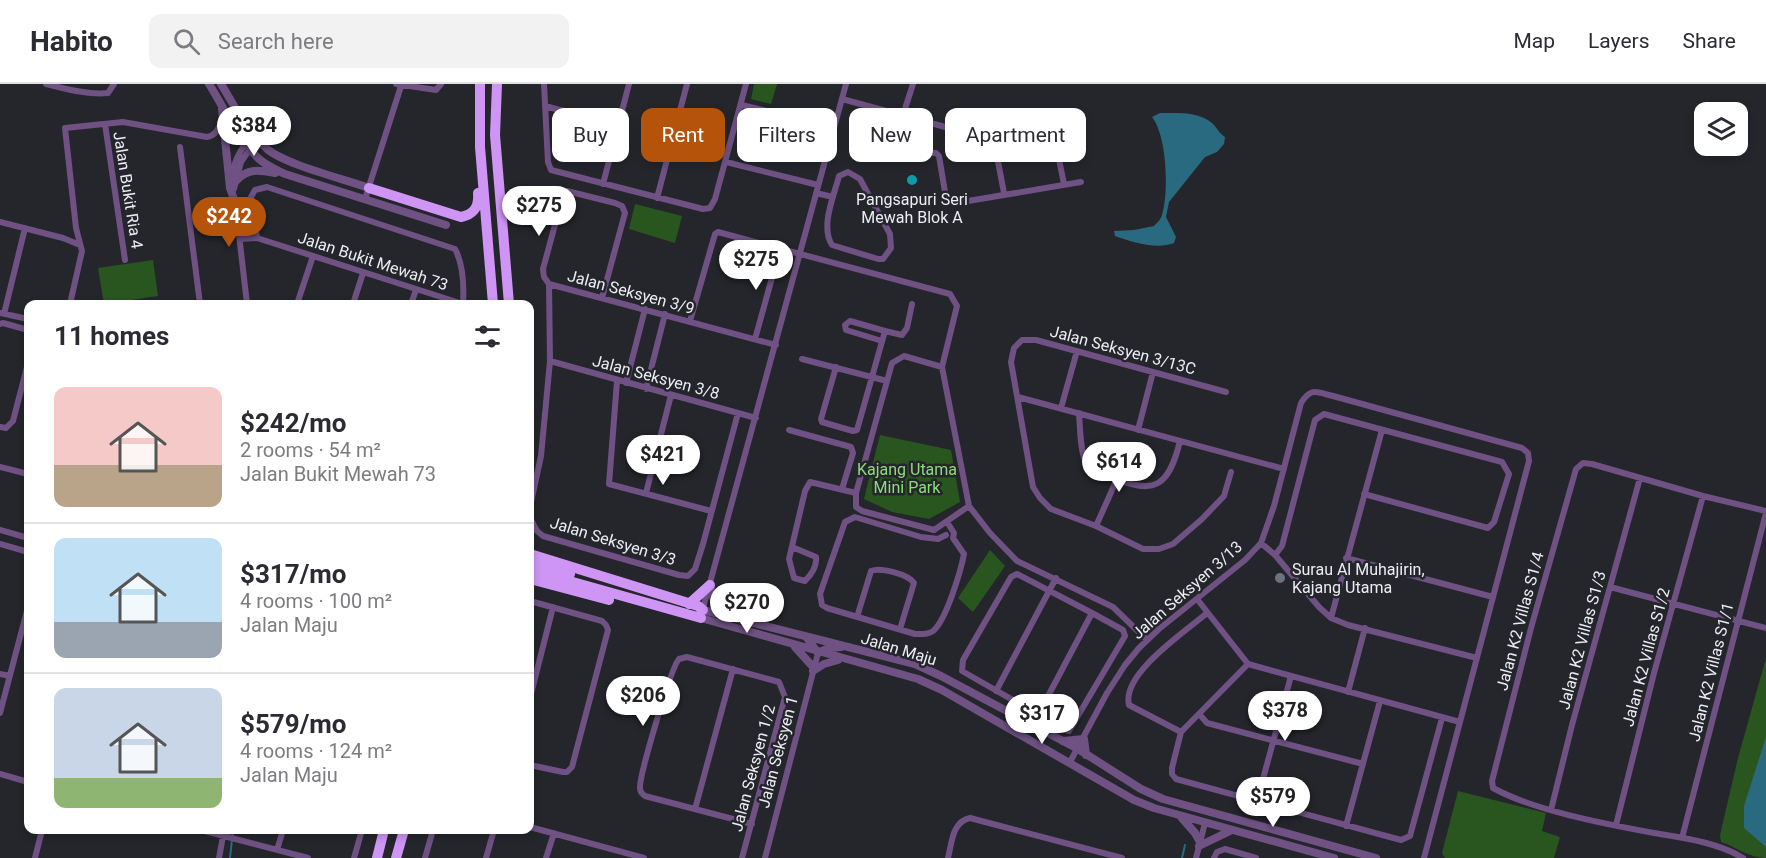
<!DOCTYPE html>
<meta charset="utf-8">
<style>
:root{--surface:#fff;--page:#f2f2f3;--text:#2b2b33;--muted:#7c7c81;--line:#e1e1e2;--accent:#b45309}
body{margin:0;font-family:Roboto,sans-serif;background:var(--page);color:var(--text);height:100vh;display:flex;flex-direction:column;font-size:22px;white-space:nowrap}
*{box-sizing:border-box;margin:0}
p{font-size:20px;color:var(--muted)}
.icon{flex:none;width:33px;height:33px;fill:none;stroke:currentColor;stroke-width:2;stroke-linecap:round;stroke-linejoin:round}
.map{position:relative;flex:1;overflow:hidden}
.side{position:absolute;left:24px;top:216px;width:510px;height:534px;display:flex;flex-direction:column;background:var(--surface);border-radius:12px;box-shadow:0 3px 9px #0003}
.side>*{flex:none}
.guide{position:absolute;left:552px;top:24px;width:570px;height:54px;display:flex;gap:12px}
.controls{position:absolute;left:1694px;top:18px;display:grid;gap:12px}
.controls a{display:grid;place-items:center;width:54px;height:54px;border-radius:12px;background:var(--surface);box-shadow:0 3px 9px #0003;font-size:30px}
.price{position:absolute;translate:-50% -51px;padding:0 14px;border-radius:21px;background:#fff;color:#222;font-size:20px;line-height:39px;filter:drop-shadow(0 2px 3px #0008)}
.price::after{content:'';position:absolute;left:50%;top:36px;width:18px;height:14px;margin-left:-9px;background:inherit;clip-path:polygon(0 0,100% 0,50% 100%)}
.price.current{background:var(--accent);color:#fff}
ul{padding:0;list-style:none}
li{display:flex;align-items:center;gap:18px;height:150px;padding:0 30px}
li+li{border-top:2px solid var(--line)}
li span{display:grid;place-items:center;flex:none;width:168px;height:120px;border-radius:12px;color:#555}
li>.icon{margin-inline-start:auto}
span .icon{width:72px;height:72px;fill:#fffc;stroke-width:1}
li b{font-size:26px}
h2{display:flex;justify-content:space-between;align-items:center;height:72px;padding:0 30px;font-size:26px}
.pill{padding:0 21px;border-radius:12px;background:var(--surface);box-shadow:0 3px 9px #0003;font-size:21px;line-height:54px}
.pill.current{background:var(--accent);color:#fff}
header{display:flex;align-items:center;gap:36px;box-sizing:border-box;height:84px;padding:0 30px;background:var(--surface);border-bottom:2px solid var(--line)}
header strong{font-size:28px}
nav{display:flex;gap:33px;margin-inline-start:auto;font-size:21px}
.search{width:420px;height:54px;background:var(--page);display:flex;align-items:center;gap:15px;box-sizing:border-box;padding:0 21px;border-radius:12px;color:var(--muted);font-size:22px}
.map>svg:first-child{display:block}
</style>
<header>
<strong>Habito</strong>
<div class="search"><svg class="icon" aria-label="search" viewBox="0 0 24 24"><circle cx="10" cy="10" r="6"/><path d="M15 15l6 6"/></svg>Search here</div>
<nav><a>Map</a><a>Layers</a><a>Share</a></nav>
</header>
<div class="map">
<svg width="1766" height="774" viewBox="0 0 1766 774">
<rect width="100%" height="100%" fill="#24262c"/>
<!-- green -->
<path fill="#29561e" d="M 754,0 L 777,0 L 771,20 L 751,15 Z
M 635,120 L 682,132 L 675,159 L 629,145 Z
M 153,176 L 158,212 L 104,220 L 98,184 Z
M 880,351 L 951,366 L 960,418 L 929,435 L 892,428 L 864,415 Z
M 990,466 L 1005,482 L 973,528 L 958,514 Z
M 1766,574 L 1766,774 C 1750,774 1736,763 1721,758 L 1720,751 L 1738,674 Z
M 1458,707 L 1546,729 L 1542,747 L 1560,753 L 1554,774 L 1445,774 L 1442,769 Z"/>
<!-- water -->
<path fill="#2a6a80" d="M 1160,29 C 1177,29 1198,27 1212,39 C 1217,44 1219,49 1225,53 L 1224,60 L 1217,68 L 1205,73 L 1169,118 L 1166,133 L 1176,153 L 1174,159 C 1156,166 1132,158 1115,152 L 1114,147 L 1134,146 L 1154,142 C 1157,139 1161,135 1162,131 C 1169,108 1167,52 1152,33 Z
M 1766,653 L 1766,763 L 1744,744 L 1744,722 Z"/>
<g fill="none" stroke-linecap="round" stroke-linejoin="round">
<!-- stream -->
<path stroke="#2a6a80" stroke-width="2" d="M 230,774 L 233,746
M 1182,774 L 1185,761"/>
<!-- minor -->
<path stroke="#6f5283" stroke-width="6" d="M 46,0 C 67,5 87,11 108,9 L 114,0
M 396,0 L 436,6 L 441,0
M 544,0 L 548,78 L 551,86 L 703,125 L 710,124 L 715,115 L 746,0
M 842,15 L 960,47 L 1047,32 L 1051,36 L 1064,100
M 742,21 L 833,43
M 545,22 L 618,42
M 903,31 L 913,0
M 105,40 L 125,176
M 991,41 L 1004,109
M 180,63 L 200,220
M 927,69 L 936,69 L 939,72 L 945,108 L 949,116 L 956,119 L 1081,98
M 726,78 L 818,101
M 848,88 L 860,95 L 867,108 L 890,150 L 891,164 L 883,175 L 878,175 L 832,161 C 820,142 834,112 839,92 Z
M 233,97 C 231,79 242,63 253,50
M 603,100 L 629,0
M 234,105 L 241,78 L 257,55
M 816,109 L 833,113
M 657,114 L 687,0
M 365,115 L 401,2
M 235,116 L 247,220
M 0,138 L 63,154 L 80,161
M 257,154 L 251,113 L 255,106 L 267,103 L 455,165 C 463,180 464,203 463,220
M 240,155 L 257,154 L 463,220
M 549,200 L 776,261
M 70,220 L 82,167 L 76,144 L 65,44 L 123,38 L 207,53 C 218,51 219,42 223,33
M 138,220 L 148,220
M 297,220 L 313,172
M 353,220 L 363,189
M 411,220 L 416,206
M 0,229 L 28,235
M 4,230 L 25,144
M 690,237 L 715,150 L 718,148 L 950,210 L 957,222 L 942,283 L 969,422 L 990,449 L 1017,477 L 1113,523 L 1147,556
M 0,240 L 3,239 L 28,246
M 755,255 L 780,165
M 882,257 L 846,246 L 845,241 L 850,237 L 885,247
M 802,275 L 887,297
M 550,277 L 756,334
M 836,283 L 821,335 L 822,338 L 853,347 L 857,346 L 885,247 L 902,251 L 907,244 L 912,220
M 942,283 L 904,272 L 892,279 L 856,409 L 856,423 L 862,427 L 934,446 L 969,422
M 617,297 L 609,400 L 711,427
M 626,299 L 645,225
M 646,305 L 665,230
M 1226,308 L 1036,256 L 1022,256 L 1014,264 L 1011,278 L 1033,403 L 1040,414 L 1051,425 L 1096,442 L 1143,465 L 1159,465 L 1173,460 L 1202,435 L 1224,412 L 1231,388
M 1018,313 L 1284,385
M 1061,324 L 1077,267
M 1079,329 C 1080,342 1080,370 1087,380 C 1092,386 1104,389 1112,393 C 1155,412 1169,402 1180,357
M 0,343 L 6,344 L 13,337 L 28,279
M 789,346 L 851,363 L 853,369 L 842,405
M 1138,346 L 1153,288
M 0,383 L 28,390
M 646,409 L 671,311
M 530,423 L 541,372 L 550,277 L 549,200 L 544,193 L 543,185 L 562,115 L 567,107 L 615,119 L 622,122 L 625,129 L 602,214
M 530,434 L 537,447 L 543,452 L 679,491 L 688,492 L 695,485 L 703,460 L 738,329
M 1096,442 L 1117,395
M 0,446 L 28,454
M 946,451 L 938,455 L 921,453 L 855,433 L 845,438 L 822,504 L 820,510 L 822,521 L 827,524 L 915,550 C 922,550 928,551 933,547 C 946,537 961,486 964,470 L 953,454 L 954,449 L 947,438
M 1261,459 L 1275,471 L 1319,523 L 1331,534 L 1348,541 L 1477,574
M 0,460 L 28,468
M 792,463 L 816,473 C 817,482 812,490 805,497 L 794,494 L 789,475 L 805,407 L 810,398 L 856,409
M 1275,471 L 1282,462 L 1315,336 L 1324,330 L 1502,378 L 1509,390 L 1494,438 L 1488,444 L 1364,410
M 1346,474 L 1493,513
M 1610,503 L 1766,544
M 1197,515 L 1248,580 L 1460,638
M 530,517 L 602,537 L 606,541 L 608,546 L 572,683 L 567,688 L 563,688 L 530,681
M 702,528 L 846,0
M 857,533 L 871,487 C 880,483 908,490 914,499 L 900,545
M 1331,534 L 1382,346
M 1248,580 L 1181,648 L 1172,684 L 1172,690 L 1176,695 L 1401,756 L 1410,752 L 1442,634
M 0,590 L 10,592
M 996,607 L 1056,494
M 1348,608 L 1365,544
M 530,614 L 553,523
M 0,629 L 28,523
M 1038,631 L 1092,529 L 1017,490 L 1011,493 L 963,576 L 962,587 L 1065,646 L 1069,647 L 1125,552 L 1123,546 L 1092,529
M 1200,631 L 1207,639 L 1363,680
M 1181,648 L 1129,621 C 1121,590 1186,547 1207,529
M 1070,678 L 1107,609 L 1125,581 L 1139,564 L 1159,545 L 1245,476 L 1261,459 L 1274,422 L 1301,319 C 1311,303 1316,308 1333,312 L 1522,364 L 1528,369 L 1529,377 L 1424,774
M 0,690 L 28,698
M 1257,717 L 1291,592
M 695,725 L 733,585
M 1551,726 L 1572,641 L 1640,394
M 1616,741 L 1654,589 L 1703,412
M 1346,742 L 1380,617
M 530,743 L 644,774
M 201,746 L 308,774
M 1682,754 L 1766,429
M 277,766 L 283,746
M 35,774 L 42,746
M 219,774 L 223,752
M 354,774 L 362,746
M 425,774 L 433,746
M 486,774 L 494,746
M 546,774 L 554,749
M 742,774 L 785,613 L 779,598 L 687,573 L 679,575 C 671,583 639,693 640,704 C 640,709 642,709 645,712 L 752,740
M 765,774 L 818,569
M 948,774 C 952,758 952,738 970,734 L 1122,774
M 1196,774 L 1205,739
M 1214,774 L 1217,768 L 1225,765 L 1256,774
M 1743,774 C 1717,758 1683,754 1654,749 C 1606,740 1535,727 1493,704 L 1492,697 L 1531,544 L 1576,385 L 1583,379 L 1592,380 L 1703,412 L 1766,427"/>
<!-- tertiary -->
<path stroke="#6f5283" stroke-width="8" d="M 209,0 C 224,24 237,52 257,73 C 264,81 275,85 285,90 L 446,141
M 221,0 C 234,21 247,48 266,64 C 283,80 344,95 369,104
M 222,25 L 230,104 L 235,118
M 236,97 C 247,84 259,86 275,89
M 710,501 L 715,521 L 721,531
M 703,526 L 915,580 L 941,592 L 1078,665 L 1141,705 L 1163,715 L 1376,774
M 701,534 L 918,595 L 942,606 L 1134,716 L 1154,724 L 1334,774
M 807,554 L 818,569 L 829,564 L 841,563
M 795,563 L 814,584
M 813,587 L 824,580 L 838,576
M 1063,657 L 1084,655 L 1086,671
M 1181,733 L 1195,749 L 1200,758
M 1199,762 L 1230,747"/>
<!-- motorway -->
<path stroke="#ce95f5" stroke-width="10" d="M 480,0 L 480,63 L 493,220
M 497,0 L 495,51 L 509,220
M 369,104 L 461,133 C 475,130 479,122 478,109
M 530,470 L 698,522 L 703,526
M 530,478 L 570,490
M 530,486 L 701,534
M 530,495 L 609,516
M 689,520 L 710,501
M 377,774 L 384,746
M 396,774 L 404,746"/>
</g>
<!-- markers -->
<circle fill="#0f9aa8" stroke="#24262c" stroke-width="2" cx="912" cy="96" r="6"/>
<circle fill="#6b7280" stroke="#24262c" stroke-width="2" cx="1280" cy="494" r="6"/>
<g text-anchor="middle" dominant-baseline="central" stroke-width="5" stroke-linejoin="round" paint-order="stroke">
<!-- street labels -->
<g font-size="16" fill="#ebedf2" stroke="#24262c">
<text transform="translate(128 106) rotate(81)">Jalan Bukit Ria 4</text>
<text transform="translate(373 177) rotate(18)">Jalan Bukit Mewah 73</text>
<text transform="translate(631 208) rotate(15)">Jalan Seksyen 3/9</text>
<text transform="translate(1123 266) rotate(15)">Jalan Seksyen 3/13C</text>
<text transform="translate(656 293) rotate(15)">Jalan Seksyen 3/8</text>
<text transform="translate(613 457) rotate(17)">Jalan Seksyen 3/3</text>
<text transform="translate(1187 506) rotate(-41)">Jalan Seksyen 3/13</text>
<text transform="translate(1520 537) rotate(-75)">Jalan K2 Villas S1/4</text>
<text transform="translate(1582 556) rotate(-75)">Jalan K2 Villas S1/3</text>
<text transform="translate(899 565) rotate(17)">Jalan Maju</text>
<text transform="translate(1646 573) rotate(-75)">Jalan K2 Villas S1/2</text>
<text transform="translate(1711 588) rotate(-76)">Jalan K2 Villas S1/1</text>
<text transform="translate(778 668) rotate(-75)">Jalan Seksyen 1</text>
<text transform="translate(753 684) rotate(-75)">Jalan Seksyen 1/2</text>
</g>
<!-- poi labels -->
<g font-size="16" fill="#ebedf2" stroke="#24262c">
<text x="912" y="115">Pangsapuri Seri<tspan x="912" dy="18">Mewah Blok A</tspan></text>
<text x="1292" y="485" text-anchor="start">Surau Al Muhajirin,<tspan x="1292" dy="18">Kajang Utama</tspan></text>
</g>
<!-- park labels -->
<g font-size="16" fill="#8ddc7b" stroke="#24262c">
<text x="907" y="385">Kajang Utama<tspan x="907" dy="18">Mini Park</tspan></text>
</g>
</g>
</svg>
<div class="controls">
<a><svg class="icon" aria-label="layers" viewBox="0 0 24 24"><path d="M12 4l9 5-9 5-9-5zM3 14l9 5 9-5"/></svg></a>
</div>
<b class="price" style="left:254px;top:73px">$384</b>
<b class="price" style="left:539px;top:153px">$275</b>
<b class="price current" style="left:229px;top:164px">$242</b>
<b class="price" style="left:756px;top:207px">$275</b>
<b class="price" style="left:663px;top:402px">$421</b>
<b class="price" style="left:1119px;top:409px">$614</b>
<b class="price" style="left:747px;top:550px">$270</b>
<b class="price" style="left:643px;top:643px">$206</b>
<b class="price" style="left:1285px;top:658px">$378</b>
<b class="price" style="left:1042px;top:661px">$317</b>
<b class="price" style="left:1273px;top:744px">$579</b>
<div class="guide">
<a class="pill">Buy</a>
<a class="pill current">Rent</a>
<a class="pill">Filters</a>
<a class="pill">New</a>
<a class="pill">Apartment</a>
</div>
<section class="side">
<h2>11 homes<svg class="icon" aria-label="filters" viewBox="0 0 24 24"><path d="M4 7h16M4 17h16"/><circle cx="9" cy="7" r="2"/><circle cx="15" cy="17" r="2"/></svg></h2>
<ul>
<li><span style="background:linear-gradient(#f6c9c9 65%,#b9a48a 0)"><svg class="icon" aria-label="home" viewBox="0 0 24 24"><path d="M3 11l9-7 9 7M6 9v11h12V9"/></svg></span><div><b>$242/mo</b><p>2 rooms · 54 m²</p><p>Jalan Bukit Mewah 73</p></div></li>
<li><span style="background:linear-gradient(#bfe0f5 70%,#9aa5b1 0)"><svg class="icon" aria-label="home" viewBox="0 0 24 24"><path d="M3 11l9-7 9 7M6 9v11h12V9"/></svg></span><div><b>$317/mo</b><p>4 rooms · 100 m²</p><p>Jalan Maju</p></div></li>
<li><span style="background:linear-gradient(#c9d6e8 75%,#8fb573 0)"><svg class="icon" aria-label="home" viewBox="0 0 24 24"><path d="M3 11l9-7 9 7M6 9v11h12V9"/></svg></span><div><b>$579/mo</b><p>4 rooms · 124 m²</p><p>Jalan Maju</p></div></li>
</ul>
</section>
</div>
